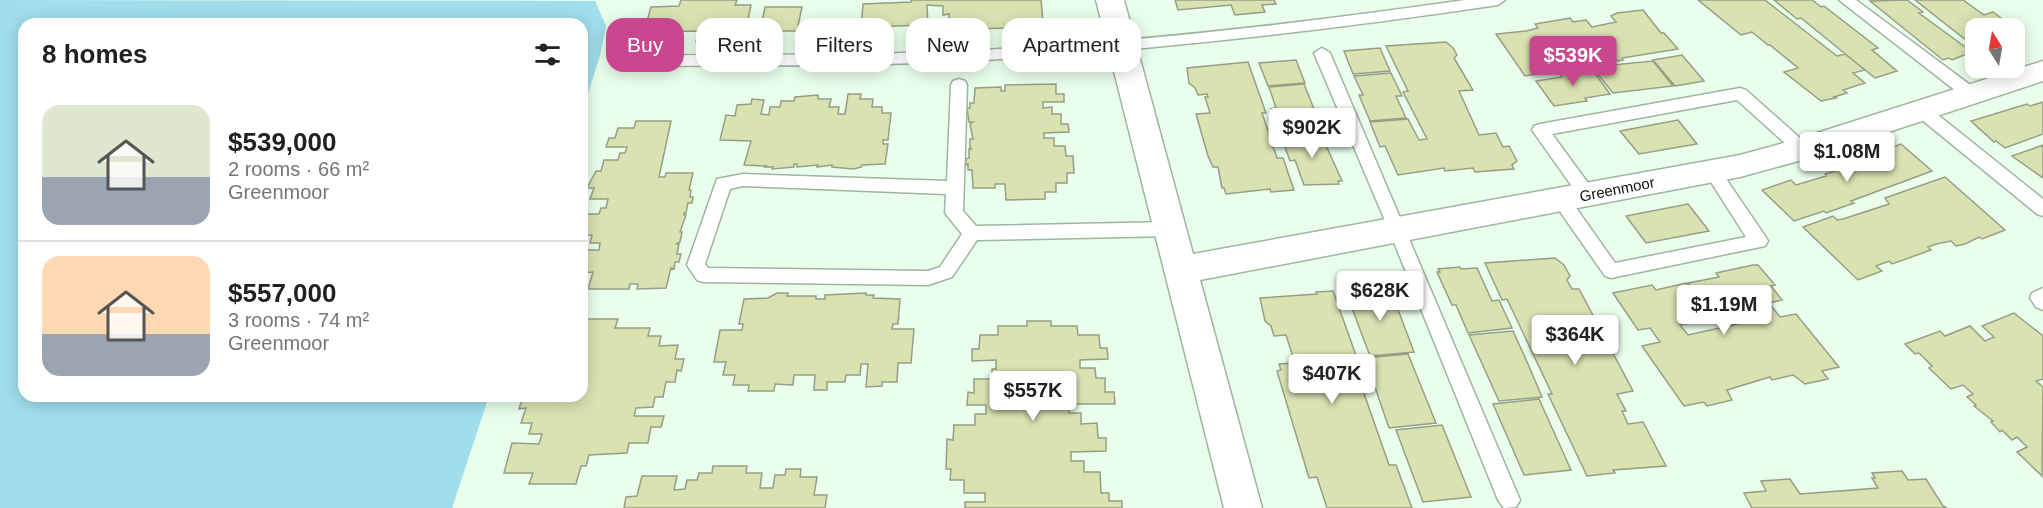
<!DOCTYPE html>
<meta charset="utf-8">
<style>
:root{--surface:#fff;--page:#f6f6f6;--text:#202124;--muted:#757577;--line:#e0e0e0;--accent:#c9478f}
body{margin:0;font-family:Arial,sans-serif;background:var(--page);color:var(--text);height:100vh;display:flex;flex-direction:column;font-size:22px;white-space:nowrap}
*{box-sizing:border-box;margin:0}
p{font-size:20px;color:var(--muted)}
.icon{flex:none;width:33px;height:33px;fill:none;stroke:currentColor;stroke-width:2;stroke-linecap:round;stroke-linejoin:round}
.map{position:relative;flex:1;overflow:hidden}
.sheet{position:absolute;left:18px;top:18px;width:570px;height:384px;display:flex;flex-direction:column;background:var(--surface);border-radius:18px;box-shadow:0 3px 15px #0003}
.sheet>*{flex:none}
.banner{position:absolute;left:606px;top:18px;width:570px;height:54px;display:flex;gap:12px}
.needle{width:39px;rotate:349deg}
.tools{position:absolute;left:1965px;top:18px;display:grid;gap:12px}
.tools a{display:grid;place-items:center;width:60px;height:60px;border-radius:12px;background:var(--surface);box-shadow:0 3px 15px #0003;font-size:30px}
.price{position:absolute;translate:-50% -51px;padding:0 14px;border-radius:6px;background:#fff;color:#222;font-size:20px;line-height:39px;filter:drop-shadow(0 2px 3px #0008)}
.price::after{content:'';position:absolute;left:50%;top:36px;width:18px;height:14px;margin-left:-9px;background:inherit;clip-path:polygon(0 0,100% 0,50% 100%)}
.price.current{background:var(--accent);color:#fff}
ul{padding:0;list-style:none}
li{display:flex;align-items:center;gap:18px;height:150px;padding:0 24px}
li+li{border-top:2px solid var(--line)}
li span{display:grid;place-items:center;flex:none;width:168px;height:120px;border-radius:18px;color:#555}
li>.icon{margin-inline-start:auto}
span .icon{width:72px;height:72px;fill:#fffc;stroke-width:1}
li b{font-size:26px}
h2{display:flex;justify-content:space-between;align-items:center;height:72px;padding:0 24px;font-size:26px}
.chip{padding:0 21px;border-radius:18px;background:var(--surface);box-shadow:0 3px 15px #0003;font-size:21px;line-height:54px}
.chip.current{background:var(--accent);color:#fff}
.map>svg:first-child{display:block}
</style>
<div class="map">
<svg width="2043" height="508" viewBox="0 0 2043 508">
<rect width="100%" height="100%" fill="#e9feeb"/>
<!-- water -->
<path fill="#a0deeb" d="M 0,0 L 595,1 L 606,26 L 600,56 L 582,112 L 582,24 L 24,24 L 24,396 L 489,396 L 452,508 L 0,508 Z"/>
<!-- building -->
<path fill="#d9e3b2" stroke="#989d86" stroke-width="1.5" d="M 681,0 L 737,0 L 735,5 L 751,5 L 745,34 L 729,34 L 728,41 L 696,42 L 699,31 L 644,32 L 651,7 L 679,6 Z
M 911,0 L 1041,0 L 1043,21 L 1011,22 L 1011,28 L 965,29 L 965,25 L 949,25 L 949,14 L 943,15 L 943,6 L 927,5 L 928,25 L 861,27 L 863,4 L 911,2 Z
M 1175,0 L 1274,0 L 1276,4 L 1262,5 L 1265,12 L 1235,15 L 1231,5 L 1178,10 Z
M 1698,0 L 1765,0 L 1837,56 L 1845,54 L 1865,70 L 1853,73 L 1865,83 L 1843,90 L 1847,93 L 1834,97 L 1836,98 L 1821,101 L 1784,72 L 1798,68 L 1770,45 L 1768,45 L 1752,32 L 1741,35 Z
M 1774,0 L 1812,0 L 1821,7 L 1824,6 L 1878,48 L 1872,50 L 1897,71 L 1875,78 L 1801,18 L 1797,19 Z
M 1907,0 L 1923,12 L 1919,13 L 1972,52 L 1952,60 L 1949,58 L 1943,60 L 1870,1 Z
M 1915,0 L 1963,0 L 1984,15 L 1993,12 L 2024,35 L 2014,39 L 2014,28 L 1976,28 L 1976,48 Z
M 765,7 L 802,7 L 797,31 L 760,31 Z
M 1643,10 L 1661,33 L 1664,33 L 1678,49 L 1622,58 L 1623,60 L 1618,61 L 1613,58 L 1559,67 L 1561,70 L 1525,76 L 1496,34 L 1526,31 L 1538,28 L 1535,24 L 1570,18 L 1573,22 L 1586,20 L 1592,27 L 1616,22 L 1611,16 L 1617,13 Z
M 1446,42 L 1453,48 L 1457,55 L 1454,58 L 1473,90 L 1459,91 L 1479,135 L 1496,133 L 1503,147 L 1509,146 L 1517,161 L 1512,165 L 1514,169 L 1475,172 L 1473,168 L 1445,171 L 1444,168 L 1398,175 L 1385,146 L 1380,147 L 1370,122 L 1408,119 L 1419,140 L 1427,139 L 1403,92 L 1408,91 L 1386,46 Z
M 1380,48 L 1390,71 L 1353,74 L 1344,51 Z
M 1682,55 L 1704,81 L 1675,86 L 1653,60 Z
M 1296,60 L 1305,83 L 1268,86 L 1259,63 Z
M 1653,61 L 1673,86 L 1613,93 L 1592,67 Z
M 1248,62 L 1266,113 L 1262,113 L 1277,158 L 1283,158 L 1294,190 L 1271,192 L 1270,189 L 1226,194 L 1224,188 L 1222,188 L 1218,167 L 1213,167 L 1208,156 L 1196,114 L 1210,113 L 1205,97 L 1208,97 L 1207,94 L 1198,95 L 1195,88 L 1189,83 L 1187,68 Z
M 1591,68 L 1610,94 L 1585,98 L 1587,101 L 1554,106 L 1536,81 L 1562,77 L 1559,73 Z
M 1391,73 L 1402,96 L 1396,96 L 1406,118 L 1370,121 L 1359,95 L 1363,95 L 1354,76 Z
M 1056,84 L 1056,94 L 1064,94 L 1064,102 L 1043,102 L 1043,108 L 1052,107 L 1052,114 L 1061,114 L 1061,124 L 1068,124 L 1069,132 L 1044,133 L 1044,138 L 1054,138 L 1054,146 L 1065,146 L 1066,156 L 1073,156 L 1074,173 L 1067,173 L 1067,183 L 1056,183 L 1056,192 L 1045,192 L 1045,199 L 1006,200 L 1005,184 L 995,184 L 995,188 L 973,188 L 972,170 L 968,170 L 968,164 L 966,165 L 966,159 L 969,158 L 969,149 L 972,149 L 970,148 L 970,139 L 973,139 L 970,124 L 973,122 L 969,122 L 967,108 L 970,108 L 970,103 L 974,103 L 975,88 L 1001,87 L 1001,91 L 1005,91 L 1005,85 Z
M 1304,84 L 1314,109 L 1310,109 L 1318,130 L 1280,134 L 1271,109 L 1276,108 L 1269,87 Z
M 848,94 L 861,94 L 860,99 L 873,99 L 872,107 L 882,107 L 882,113 L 891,113 L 888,140 L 883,140 L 883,144 L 888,144 L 885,164 L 862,165 L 861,167 L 854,169 L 832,167 L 832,165 L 817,167 L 818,165 L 797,167 L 797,164 L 794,164 L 794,167 L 772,169 L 773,167 L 765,167 L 766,166 L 744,165 L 751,141 L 720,140 L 726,115 L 735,116 L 737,105 L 751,104 L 752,99 L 764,100 L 761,114 L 769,115 L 770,107 L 780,107 L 781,101 L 794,101 L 795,97 L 818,95 L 818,99 L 831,99 L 829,107 L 839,107 L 838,114 L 845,114 Z
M 2043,102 L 2043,134 L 2005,148 L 1996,141 L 1994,142 L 1971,121 L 2027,104 L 2030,106 Z
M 1678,120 L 1697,144 L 1639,154 L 1620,131 Z
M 636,121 L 671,121 L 659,177 L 665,177 L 666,173 L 693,173 L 689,190 L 691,190 L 690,197 L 693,197 L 692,203 L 688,203 L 686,213 L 684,213 L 684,215 L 686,215 L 680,232 L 682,232 L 680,242 L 676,244 L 679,244 L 677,254 L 681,254 L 679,262 L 675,262 L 674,269 L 671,268 L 666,288 L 637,289 L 638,284 L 630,284 L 629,289 L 588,289 L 593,272 L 582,273 L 582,250 L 599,250 L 600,243 L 590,243 L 592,235 L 582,236 L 582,214 L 599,214 L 601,208 L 606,208 L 608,199 L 590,199 L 594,188 L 587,188 L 596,171 L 601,171 L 604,160 L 618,160 L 620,153 L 625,153 L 627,147 L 606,147 L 609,138 L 615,138 L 618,128 L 634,128 Z
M 1320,132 L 1342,181 L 1338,181 L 1339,184 L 1304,185 L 1295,160 L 1290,161 L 1281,136 Z
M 1901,144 L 1932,171 L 1851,201 L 1854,203 L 1826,213 L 1824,211 L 1794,221 L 1762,190 L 1791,180 L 1796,185 L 1826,176 L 1825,174 L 1852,166 L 1849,163 Z
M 2043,145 L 2043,178 L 2012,156 Z
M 1945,177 L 2005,230 L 1982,239 L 1979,237 L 1965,244 L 1956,246 L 1951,241 L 1936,244 L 1928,247 L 1931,250 L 1892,264 L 1889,261 L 1876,266 L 1882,271 L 1858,280 L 1803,227 L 1833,216 L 1837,220 L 1843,219 L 1889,204 L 1885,198 Z
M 1688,204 L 1709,231 L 1646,243 L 1626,216 Z
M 1555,258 L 1564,265 L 1570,276 L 1567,280 L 1572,289 L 1579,289 L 1633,391 L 1617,394 L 1626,411 L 1622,411 L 1628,424 L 1643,422 L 1666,466 L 1613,470 L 1615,473 L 1587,476 L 1548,394 L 1552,394 L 1507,299 L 1502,300 L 1485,263 Z
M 1753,265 L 1758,265 L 1775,285 L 1771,286 L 1782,300 L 1769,303 L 1780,317 L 1796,314 L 1839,367 L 1822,371 L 1828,379 L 1805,384 L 1793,375 L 1772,380 L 1770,377 L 1727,390 L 1732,400 L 1707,406 L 1704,402 L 1684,406 L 1642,346 L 1660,342 L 1650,328 L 1638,330 L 1613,293 L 1652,285 L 1656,290 L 1686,283 L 1712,318 L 1680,325 L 1688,335 L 1751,321 L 1744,312 L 1715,318 L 1688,283 L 1719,277 L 1716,273 Z
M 1460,267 L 1461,269 L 1477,268 L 1492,301 L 1499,300 L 1512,328 L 1468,333 L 1456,305 L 1452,305 L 1437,272 L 1440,272 L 1438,269 Z
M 1386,287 L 1387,291 L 1391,291 L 1414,352 L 1370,356 L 1347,295 L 1367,293 L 1365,289 Z
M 1333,291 L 1358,361 L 1353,362 L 1389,465 L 1396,465 L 1412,508 L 1327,508 L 1317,477 L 1309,478 L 1277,371 L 1281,370 L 1279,364 L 1295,363 L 1286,335 L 1274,336 L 1271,326 L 1265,321 L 1260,298 L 1317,294 L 1316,292 Z
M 777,293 L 788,293 L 787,296 L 816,296 L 816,299 L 825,299 L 825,295 L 866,293 L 866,295 L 874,295 L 873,298 L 900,299 L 898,324 L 893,324 L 892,329 L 914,329 L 911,363 L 898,363 L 897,382 L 882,382 L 882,386 L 866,387 L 868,364 L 861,364 L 860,375 L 846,375 L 845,382 L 827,382 L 827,390 L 814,390 L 815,375 L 794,375 L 793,385 L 775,384 L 774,391 L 748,391 L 749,385 L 733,385 L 735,375 L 723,375 L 726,362 L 714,362 L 720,330 L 742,330 L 743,324 L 739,324 L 744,299 L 768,298 Z
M 2014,313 L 2043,336 L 2043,379 L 2036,381 L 2043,387 L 2042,476 L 2017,452 L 2027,447 L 2017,437 L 2012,440 L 2002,430 L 2000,432 L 1991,422 L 1993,421 L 1974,406 L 1976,405 L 1967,397 L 1973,394 L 1963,385 L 1951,389 L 1929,368 L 1932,366 L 1919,353 L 1915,354 L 1905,344 L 1940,331 L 1945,336 L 1970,326 L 1985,341 L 1994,337 L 1982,326 Z
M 582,319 L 618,319 L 615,328 L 650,328 L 648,336 L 661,336 L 659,346 L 678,345 L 675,359 L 684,359 L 681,371 L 677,370 L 675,382 L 666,382 L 663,397 L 655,397 L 653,407 L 636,408 L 634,416 L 664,416 L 661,427 L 651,427 L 648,443 L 629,443 L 627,453 L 589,455 L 586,466 L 581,466 L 576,484 L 529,484 L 533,473 L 504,473 L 512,443 L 539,444 L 542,434 L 529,434 L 532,423 L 521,423 L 526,408 L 519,409 L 523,396 L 582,396 Z
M 1027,321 L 1051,321 L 1051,326 L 1077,326 L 1078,335 L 1099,335 L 1100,348 L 1107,348 L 1108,359 L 1080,360 L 1080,368 L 1095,368 L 1096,378 L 1105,378 L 1105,392 L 1114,392 L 1115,404 L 1069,404 L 1069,413 L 1081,413 L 1081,424 L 1097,423 L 1098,438 L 1106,438 L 1106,451 L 1071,452 L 1071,461 L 1084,461 L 1084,472 L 1100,472 L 1101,493 L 1109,493 L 1109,501 L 1122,501 L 1122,508 L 965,508 L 965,502 L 985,502 L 985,493 L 964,493 L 964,480 L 950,480 L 951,469 L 946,469 L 947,439 L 953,440 L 954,425 L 975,425 L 975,414 L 986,414 L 986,405 L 967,405 L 968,392 L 974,393 L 974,379 L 992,379 L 992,369 L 996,369 L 996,360 L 972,361 L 972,349 L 979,349 L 980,335 L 998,335 L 998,326 L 1027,326 Z
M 1513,331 L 1528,364 L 1542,397 L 1499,401 L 1469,335 Z
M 1408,354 L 1436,423 L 1389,428 L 1365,358 Z
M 1539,399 L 1571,470 L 1524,475 L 1493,404 Z
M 1442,425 L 1471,497 L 1423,502 L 1396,430 Z
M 713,466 L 747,466 L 746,473 L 762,473 L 760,488 L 773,488 L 775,475 L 785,475 L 786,469 L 801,469 L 800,477 L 817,477 L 814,495 L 827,495 L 825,508 L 624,508 L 626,497 L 637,496 L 642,476 L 677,476 L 674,490 L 685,489 L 687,480 L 697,480 L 699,473 L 712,473 Z
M 1902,471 L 1908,480 L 1926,479 L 1943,506 L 1947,508 L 1752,508 L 1744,493 L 1766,491 L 1761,481 L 1790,479 L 1800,494 L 1878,488 L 1872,478 L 1875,478 L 1872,473 Z"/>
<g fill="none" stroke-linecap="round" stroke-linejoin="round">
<!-- service casing -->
<g stroke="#a0b4a2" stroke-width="3">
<path id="service" d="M 1465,0 L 1505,0 L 1498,5 C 1328,30 1156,50 984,60 C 865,67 745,65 626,66 L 620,65 L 618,61 L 620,57 L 626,56 C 730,54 834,56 938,52 C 1114,45 1291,25 1465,0 Z
M 1839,0 L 1856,0 L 1977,90 L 1979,94 L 1977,98 L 1965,98 Z
M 1322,48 L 1330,53 L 1520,500 L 1516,507 L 1504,508 L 1498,500 L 1389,230 L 1314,53 Z
M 959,79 L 965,81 L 967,85 L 963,211 L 976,226 L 1169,222 L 1175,224 L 1178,229 L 1175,234 L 1169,236 L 977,240 L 952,277 L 928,285 L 703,282 L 697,280 L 687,265 L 717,179 L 743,174 L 947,181 L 951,85 L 953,81 ZM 743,186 L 946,194 L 945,213 L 962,234 L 940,267 L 928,271 L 708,268 L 705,264 L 730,189 Z
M 1740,88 L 1746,90 L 1808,145 L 1810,149 L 1808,153 L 1796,153 L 1737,100 L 1552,134 L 1596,194 L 1593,199 L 1587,201 L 1581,199 L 1532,130 L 1534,126 L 1540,124 Z
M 1922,105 L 1928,107 L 2043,199 L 2043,216 L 2037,214 L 1916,115 L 1914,111 L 1916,107 Z
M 1712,165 L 1718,167 L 1765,236 L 1768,241 L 1765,246 L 1611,278 L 1605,276 L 1552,200 L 1555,195 L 1561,193 L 1567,195 L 1615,263 L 1746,237 L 1704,171 L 1706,167 Z
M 2043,288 L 2043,310 L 2036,307 L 2030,298 L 2032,293 Z"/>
</g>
<!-- minor casing -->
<g stroke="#a0b4a2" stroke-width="3">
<path id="minor" d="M 1096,0 L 1124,0 L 1193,254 L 1740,155 L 1798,139 L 2043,61 L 2043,81 L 1813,157 L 1740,177 L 1200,280 L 1262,508 L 1224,508 Z"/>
</g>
<!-- service -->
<use href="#service" fill="#fff" fill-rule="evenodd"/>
<!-- minor -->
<use href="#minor" fill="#fff" fill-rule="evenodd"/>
</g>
<g text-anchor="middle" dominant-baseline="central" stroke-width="5" stroke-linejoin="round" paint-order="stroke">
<!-- street labels -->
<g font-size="15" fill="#0c130d" stroke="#fff">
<text transform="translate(1617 189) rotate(-11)">Greenmoor</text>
</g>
</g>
</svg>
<div class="tools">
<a><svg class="needle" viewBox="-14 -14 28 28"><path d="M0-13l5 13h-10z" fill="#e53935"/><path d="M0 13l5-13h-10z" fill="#757577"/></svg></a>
</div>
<b class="price current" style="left:1573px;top:87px">$539K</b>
<b class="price" style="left:1312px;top:159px">$902K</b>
<b class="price" style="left:1847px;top:183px">$1.08M</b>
<b class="price" style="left:1380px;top:322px">$628K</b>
<b class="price" style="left:1724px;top:336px">$1.19M</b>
<b class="price" style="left:1575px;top:366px">$364K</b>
<b class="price" style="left:1332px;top:405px">$407K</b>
<b class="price" style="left:1033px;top:422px">$557K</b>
<div class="banner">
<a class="chip current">Buy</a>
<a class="chip">Rent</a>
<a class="chip">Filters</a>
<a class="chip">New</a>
<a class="chip">Apartment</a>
</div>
<section class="sheet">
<h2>8 homes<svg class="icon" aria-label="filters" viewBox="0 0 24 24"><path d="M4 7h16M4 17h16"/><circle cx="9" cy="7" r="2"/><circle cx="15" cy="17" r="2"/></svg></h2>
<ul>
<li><span style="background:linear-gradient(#dfe7d0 60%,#9aa5b1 0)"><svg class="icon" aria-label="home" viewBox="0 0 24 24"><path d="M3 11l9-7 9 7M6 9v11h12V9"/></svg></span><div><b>$539,000</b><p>2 rooms · 66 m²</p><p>Greenmoor</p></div></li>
<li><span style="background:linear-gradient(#ffd9b3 65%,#9aa5b1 0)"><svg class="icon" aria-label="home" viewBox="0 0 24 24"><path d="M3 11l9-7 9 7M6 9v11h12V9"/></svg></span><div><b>$557,000</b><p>3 rooms · 74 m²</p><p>Greenmoor</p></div></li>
</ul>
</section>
</div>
